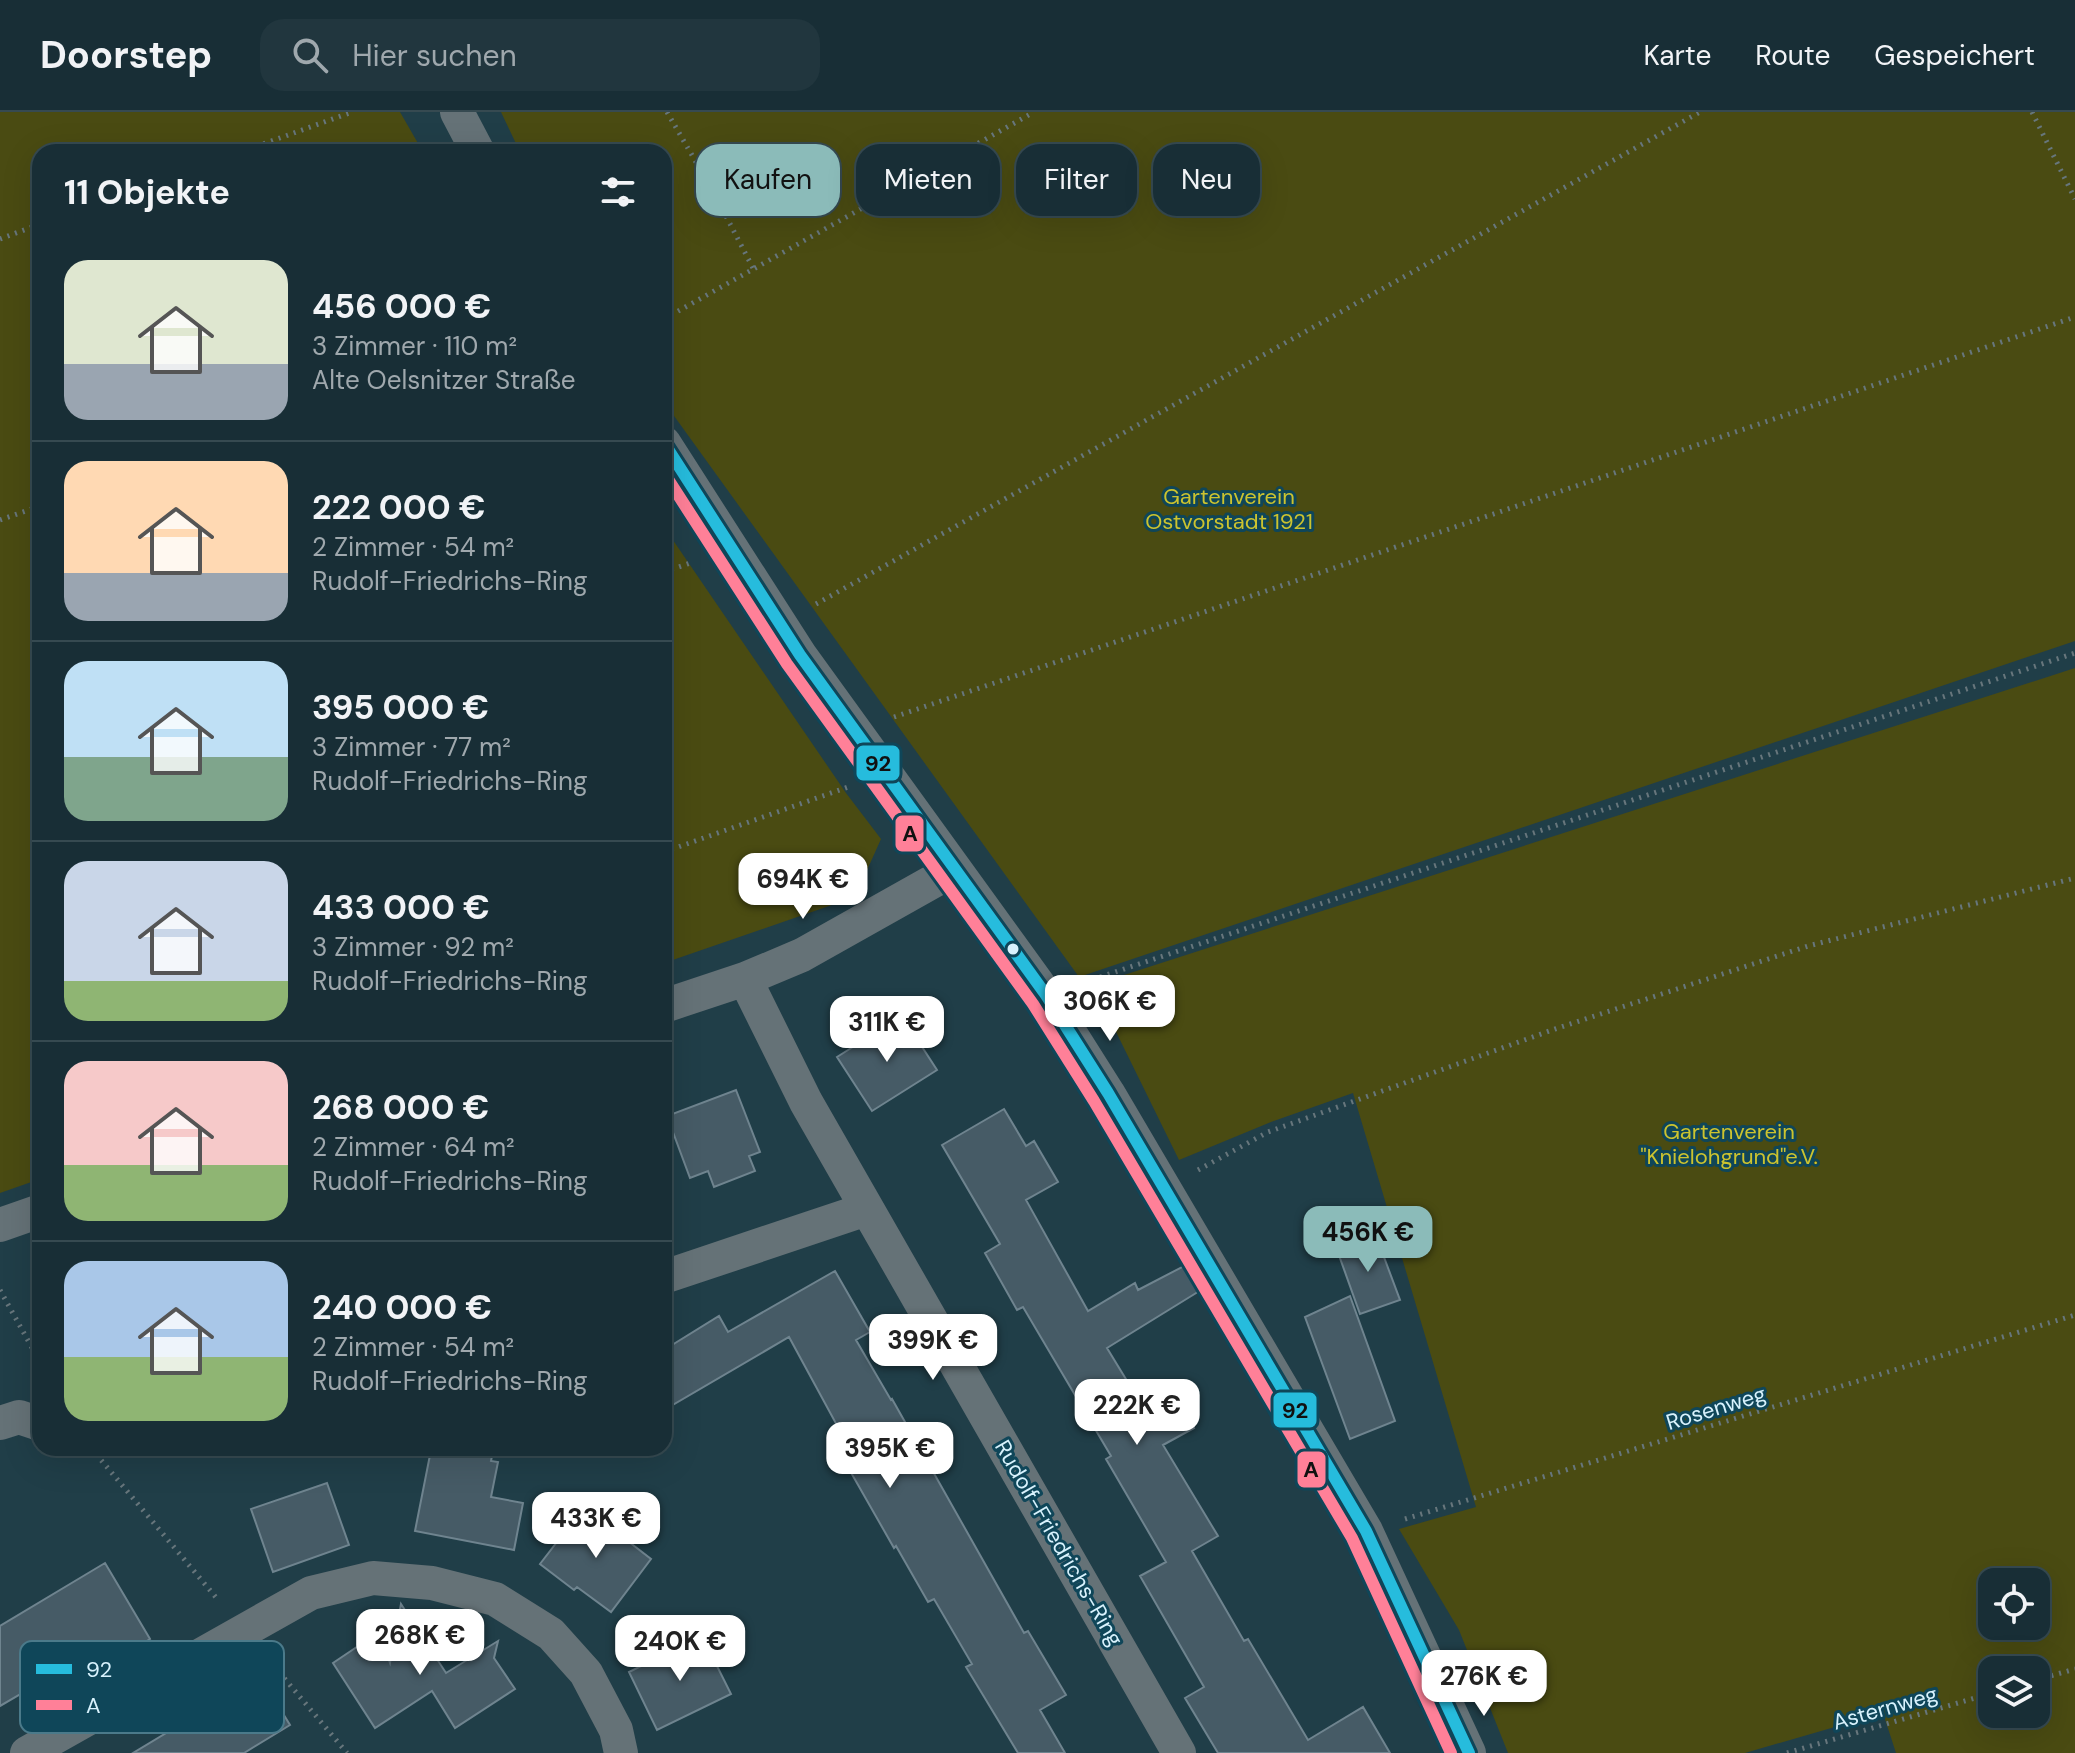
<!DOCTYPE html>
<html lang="de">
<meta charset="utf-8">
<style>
:root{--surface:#182e36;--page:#21363e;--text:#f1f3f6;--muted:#9fa8ad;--line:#364a51;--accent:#8bbbb9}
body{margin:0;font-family:"DM Sans",sans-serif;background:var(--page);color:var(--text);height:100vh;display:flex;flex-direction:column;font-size:30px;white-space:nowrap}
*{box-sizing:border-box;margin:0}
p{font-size:26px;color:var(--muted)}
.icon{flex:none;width:44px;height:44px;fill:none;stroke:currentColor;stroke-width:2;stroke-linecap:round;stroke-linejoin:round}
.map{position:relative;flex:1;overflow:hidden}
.details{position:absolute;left:32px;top:32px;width:640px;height:1312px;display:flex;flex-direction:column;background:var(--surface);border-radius:24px;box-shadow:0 8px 32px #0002,0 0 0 2px var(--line)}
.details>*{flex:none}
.hud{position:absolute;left:696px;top:32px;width:760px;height:72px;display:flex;gap:16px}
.fabs{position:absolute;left:1978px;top:1456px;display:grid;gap:16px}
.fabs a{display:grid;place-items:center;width:72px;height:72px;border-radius:16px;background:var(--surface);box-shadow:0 8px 32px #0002,0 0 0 2px var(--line);font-size:40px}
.price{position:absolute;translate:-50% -68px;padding:0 18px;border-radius:16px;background:#fff;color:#222;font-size:26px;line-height:52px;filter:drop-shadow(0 2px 4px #0008)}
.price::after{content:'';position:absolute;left:50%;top:48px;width:24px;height:18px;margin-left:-12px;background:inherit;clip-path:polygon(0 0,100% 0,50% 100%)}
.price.on{background:var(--accent);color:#111}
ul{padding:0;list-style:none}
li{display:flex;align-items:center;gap:24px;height:200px;padding:0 32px}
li+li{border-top:2px solid var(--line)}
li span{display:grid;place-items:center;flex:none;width:224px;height:160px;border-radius:24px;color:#555}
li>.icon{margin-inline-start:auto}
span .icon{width:96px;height:96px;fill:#fffc;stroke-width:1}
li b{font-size:34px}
h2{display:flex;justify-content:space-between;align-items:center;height:96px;padding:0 32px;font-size:34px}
.chip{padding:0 28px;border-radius:24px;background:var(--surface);box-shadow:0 8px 32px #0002,0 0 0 2px var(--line);font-size:28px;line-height:72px}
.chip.on{background:var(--accent);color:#111}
header{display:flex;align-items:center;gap:48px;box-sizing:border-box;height:112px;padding:0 40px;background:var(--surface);border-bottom:2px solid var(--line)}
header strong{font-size:38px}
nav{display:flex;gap:44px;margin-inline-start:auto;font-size:28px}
.search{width:560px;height:72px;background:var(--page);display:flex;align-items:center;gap:20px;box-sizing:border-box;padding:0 28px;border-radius:24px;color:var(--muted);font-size:30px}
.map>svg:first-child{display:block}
</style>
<header>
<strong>Doorstep</strong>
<div class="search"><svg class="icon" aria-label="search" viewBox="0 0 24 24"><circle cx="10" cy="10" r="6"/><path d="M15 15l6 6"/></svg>Hier suchen</div>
<nav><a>Karte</a><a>Route</a><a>Gespeichert</a></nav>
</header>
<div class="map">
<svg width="2075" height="1641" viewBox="0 0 2075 1641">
<rect width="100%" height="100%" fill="#203e48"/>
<!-- green -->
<path fill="#4a4b12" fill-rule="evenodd" d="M 0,0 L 400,0 L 423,40 L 40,40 L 40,1067 L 0,1081 Z
M 501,0 L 2075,0 L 2075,529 L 1079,865 L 664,290 L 664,40 L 520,40 Z
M 664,415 L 846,681 L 881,727 L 855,785 L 664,851 Z
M 2075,556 L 2075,1641 L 1896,1641 L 1883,1601 L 1745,1641 L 1508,1641 L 1459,1518 L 1399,1417 L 1476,1395 L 1353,981 L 1271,1010 L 1179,1048 L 1093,873 ZM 1992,1470 L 2036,1470 L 2036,1514 L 1992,1514 ZM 1992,1558 L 2036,1558 L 2036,1602 L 1992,1602 Z"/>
<!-- building -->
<path fill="#465b66" stroke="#6f848f" stroke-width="2" d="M 902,904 L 937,958 L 872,999 L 837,945 Z
M 736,978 L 760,1040 L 749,1044 L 755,1059 L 714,1075 L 708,1059 L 690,1066 L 667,1004 Z
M 1004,997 L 1026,1034 L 1034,1029 L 1058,1070 L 1026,1088 L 1088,1199 L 1135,1171 L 1138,1178 L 1186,1153 L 1201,1178 L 1107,1236 L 1146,1300 L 1178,1283 L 1194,1316 L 1163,1333 L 1218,1424 L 1192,1439 L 1244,1529 L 1248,1527 L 1308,1628 L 1363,1595 L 1390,1641 L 1218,1641 L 1185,1586 L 1204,1575 L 1140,1464 L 1166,1450 L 1106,1347 L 1111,1344 L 1023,1195 L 1017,1198 L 985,1141 L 1000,1132 L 942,1033 Z
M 1375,1121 L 1400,1188 L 1360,1202 L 1336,1135 Z
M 835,1159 L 870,1220 L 856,1228 L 891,1288 L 892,1287 L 1024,1521 L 1028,1519 L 1066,1583 L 1040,1598 L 1065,1641 L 1018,1641 L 966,1555 L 972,1552 L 934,1487 L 928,1490 L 896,1434 L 894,1436 L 829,1322 L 839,1317 L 789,1225 L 664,1298 L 664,1238 L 719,1204 L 728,1220 Z
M 1350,1184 L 1395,1309 L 1350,1327 L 1305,1205 Z
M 448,1336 L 492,1344 L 491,1349 L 498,1350 L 491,1385 L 523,1391 L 514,1438 L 415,1419 L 431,1338 L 447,1341 Z
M 327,1371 L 349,1433 L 273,1460 L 251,1397 Z
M 584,1395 L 651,1447 L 611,1500 L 577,1475 L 574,1478 L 540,1452 Z
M 105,1451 L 150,1527 L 70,1575 L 69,1572 L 56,1579 L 48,1566 L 0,1594 L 0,1514 Z
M 401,1492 L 446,1561 L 498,1529 L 494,1546 L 515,1577 L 455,1616 L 432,1579 L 375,1616 L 333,1551 L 379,1520 L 390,1551 Z
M 702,1524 L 731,1582 L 657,1618 L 629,1560 Z
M 266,1574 L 290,1613 L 244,1641 L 133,1641 L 211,1594 L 218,1604 Z"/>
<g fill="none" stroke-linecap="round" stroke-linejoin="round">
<!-- path -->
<path stroke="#67767c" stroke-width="5" stroke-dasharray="2 6" stroke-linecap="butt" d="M 667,0 L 715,83 L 753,156
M 2032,0 L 2075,87
M 241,40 L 352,0
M 0,127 L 40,112
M 664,207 L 1034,0
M 0,408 L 40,394
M 664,460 L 693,450
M 816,492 L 1700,0
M 894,605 L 2075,205
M 664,740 L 848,675
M 1085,870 L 2075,541
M 1198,1058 L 1268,1020 L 1555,917 L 1808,834 L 2075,766
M 0,1178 L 40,1250
M 91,1336 L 219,1489
M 1405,1407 L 2075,1203
M 269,1548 L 347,1641
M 2036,1568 L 2075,1557
M 1787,1641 L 1992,1581"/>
<!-- street -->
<path stroke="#657277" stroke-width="34" d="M 457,0 L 478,40
M 664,331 L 800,543 L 1046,883 L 1108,981 L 1366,1419 L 1469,1641
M 745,867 L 806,990 L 1179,1641
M 664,894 L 745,867 L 802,843 L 955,757
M 0,1113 L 40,1099
M 664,1165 L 867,1097
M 0,1311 L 19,1305 L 40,1312
M 27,1641 L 311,1481 L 373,1466 L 432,1471 L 495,1487 L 551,1522 L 586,1561 L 616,1618 L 621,1641"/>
<!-- bus-1 casing -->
<g stroke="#0f4659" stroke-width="18">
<path id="bus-1" d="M 664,331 L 800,543 L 1046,883 L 1108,981 L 1366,1419 L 1469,1641"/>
</g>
<!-- bus-2 casing -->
<g stroke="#0f4659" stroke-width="18">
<path id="bus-2" d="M 664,361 L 787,552 L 1033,892 L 1094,989 L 1352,1426 L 1451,1641"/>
</g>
<!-- bus-1 -->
<use href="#bus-1" stroke="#26bcdd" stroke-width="12"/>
<!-- bus-2 -->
<use href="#bus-2" stroke="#ff8098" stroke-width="12"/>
</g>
<!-- markers -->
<circle fill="#d8f2fd" stroke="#0f4659" stroke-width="3" cx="1013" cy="837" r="7"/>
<g text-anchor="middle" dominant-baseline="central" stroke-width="6" stroke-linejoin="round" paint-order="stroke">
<!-- park labels -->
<g font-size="22" fill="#ccc32f" stroke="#0f4659">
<text x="1229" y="384">Gartenverein<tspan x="1229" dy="25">Ostvorstadt 1921</tspan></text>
<text x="1729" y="1019">Gartenverein<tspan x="1729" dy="25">"Knielohgrund"e.V.</tspan></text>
</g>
<!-- street labels -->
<g font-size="22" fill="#d8f2fd" stroke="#0f4659">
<text transform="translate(1716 1296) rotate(-17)">Rosenweg</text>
<text transform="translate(1059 1431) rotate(60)">Rudolf-Friedrichs-Ring</text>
<text transform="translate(1885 1596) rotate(-16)">Asternweg</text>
</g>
</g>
<!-- legend -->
<rect x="20" y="1529" width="264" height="92" rx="12" fill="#0f4659" stroke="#4b7a8a" stroke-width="2"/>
<rect x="36" y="1552" width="36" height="10" fill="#26bcdd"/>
<rect x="36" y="1588" width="36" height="10" fill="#ff8098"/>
<g font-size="22" fill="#d8f2fd">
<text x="86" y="1565">92</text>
<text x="86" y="1601">A</text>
</g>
<g stroke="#0f4659" stroke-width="3">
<rect x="855" y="632" width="46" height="38" rx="8" fill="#26bcdd"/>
<rect x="894" y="702" width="31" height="39" rx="8" fill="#ff8098"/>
<rect x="1272" y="1279" width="46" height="38" rx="8" fill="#26bcdd"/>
<rect x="1296" y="1338" width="31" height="39" rx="8" fill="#ff8098"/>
</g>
<g font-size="22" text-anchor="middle" font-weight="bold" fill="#111">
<text x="878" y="659">92</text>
<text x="910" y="729">A</text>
<text x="1295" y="1306">92</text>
<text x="1311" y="1365">A</text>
</g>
</svg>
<div class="fabs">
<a><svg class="icon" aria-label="locate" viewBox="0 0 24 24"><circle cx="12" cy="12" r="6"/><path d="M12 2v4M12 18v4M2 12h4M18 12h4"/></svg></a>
<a><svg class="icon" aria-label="layers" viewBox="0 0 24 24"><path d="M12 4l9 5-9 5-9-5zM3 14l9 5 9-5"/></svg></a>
</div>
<b class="price" style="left:803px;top:809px">694K €</b>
<b class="price" style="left:1110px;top:931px">306K €</b>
<b class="price" style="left:887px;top:952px">311K €</b>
<b class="price on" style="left:1368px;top:1162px">456K €</b>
<b class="price" style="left:933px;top:1270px">399K €</b>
<b class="price" style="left:1137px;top:1335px">222K €</b>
<b class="price" style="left:890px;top:1378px">395K €</b>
<b class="price" style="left:596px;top:1448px">433K €</b>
<b class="price" style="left:420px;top:1565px">268K €</b>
<b class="price" style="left:680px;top:1571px">240K €</b>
<b class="price" style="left:1484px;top:1606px">276K €</b>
<div class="hud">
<a class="chip on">Kaufen</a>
<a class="chip">Mieten</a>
<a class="chip">Filter</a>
<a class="chip">Neu</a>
</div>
<section class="details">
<h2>11 Objekte<svg class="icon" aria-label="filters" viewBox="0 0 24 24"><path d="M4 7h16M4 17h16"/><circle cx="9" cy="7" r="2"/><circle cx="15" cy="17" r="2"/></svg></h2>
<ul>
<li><span style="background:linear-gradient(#dfe7d0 65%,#9aa5b1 0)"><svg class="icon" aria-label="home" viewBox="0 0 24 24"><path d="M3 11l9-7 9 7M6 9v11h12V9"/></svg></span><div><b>456 000 €</b><p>3 Zimmer · 110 m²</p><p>Alte Oelsnitzer Straße</p></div></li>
<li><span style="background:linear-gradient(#ffd9b3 70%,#9aa5b1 0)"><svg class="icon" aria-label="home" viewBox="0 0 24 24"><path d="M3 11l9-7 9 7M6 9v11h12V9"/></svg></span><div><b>222 000 €</b><p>2 Zimmer · 54 m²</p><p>Rudolf-Friedrichs-Ring</p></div></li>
<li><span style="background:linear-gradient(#bfe0f5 60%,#7fa58c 0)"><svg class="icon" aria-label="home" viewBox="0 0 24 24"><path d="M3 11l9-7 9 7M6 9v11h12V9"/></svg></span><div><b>395 000 €</b><p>3 Zimmer · 77 m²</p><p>Rudolf-Friedrichs-Ring</p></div></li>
<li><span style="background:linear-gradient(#c9d6e8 75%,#8fb573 0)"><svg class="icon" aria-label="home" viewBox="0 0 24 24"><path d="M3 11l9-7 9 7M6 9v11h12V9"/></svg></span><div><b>433 000 €</b><p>3 Zimmer · 92 m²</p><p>Rudolf-Friedrichs-Ring</p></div></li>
<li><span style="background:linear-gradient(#f6c9c9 65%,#8fb573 0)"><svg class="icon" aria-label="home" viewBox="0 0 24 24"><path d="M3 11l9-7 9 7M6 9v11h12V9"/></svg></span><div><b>268 000 €</b><p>2 Zimmer · 64 m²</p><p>Rudolf-Friedrichs-Ring</p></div></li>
<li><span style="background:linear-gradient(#a9c7e8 60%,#8fb573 0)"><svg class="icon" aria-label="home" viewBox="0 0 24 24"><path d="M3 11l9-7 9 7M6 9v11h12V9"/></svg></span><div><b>240 000 €</b><p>2 Zimmer · 54 m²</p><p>Rudolf-Friedrichs-Ring</p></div></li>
</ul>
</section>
</div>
